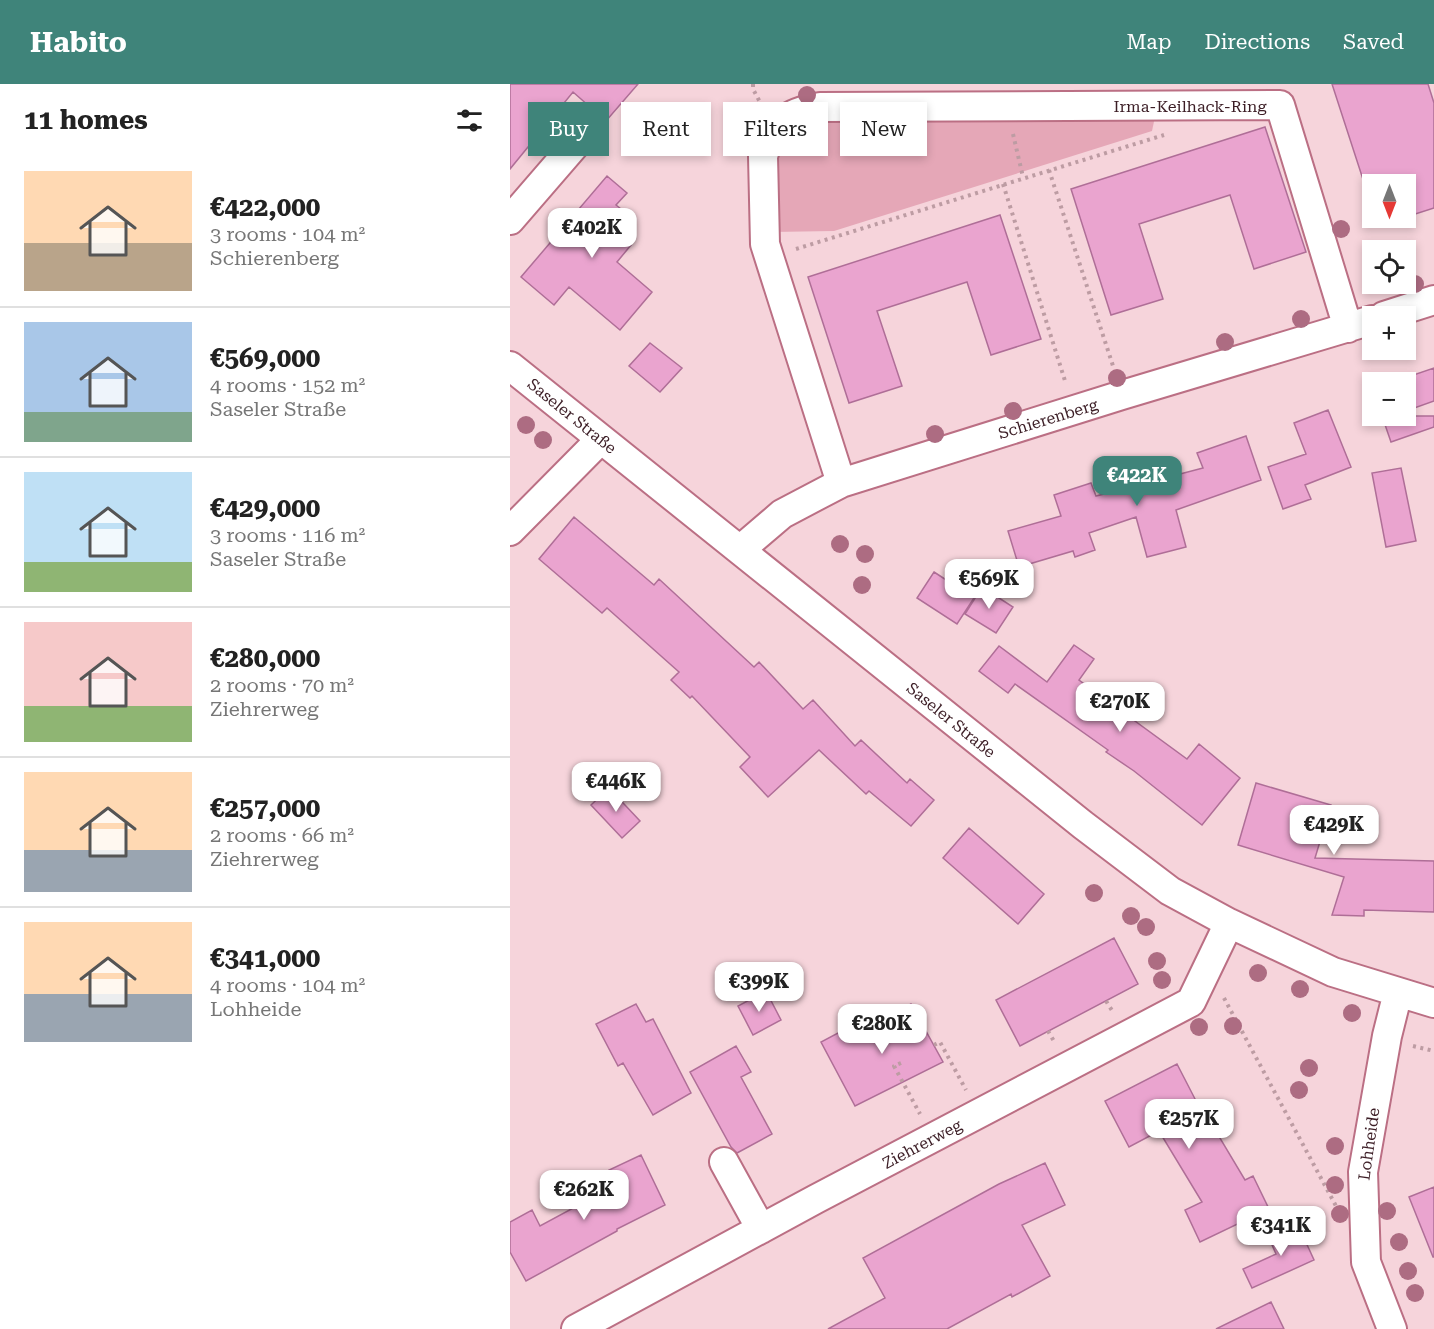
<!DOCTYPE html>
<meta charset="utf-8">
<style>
:root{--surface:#fff;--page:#f6f6f6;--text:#222;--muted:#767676;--line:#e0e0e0;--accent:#3f847a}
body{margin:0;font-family:"Roboto Serif",serif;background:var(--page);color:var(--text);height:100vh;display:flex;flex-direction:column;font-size:22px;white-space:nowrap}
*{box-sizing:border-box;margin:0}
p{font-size:20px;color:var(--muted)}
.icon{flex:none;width:33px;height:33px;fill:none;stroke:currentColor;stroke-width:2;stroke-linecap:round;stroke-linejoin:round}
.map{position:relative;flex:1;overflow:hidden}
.panel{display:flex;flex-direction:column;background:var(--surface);width:510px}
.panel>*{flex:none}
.top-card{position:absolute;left:18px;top:18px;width:570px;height:54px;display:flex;gap:12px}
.needle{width:39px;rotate:180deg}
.buttons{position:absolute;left:852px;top:90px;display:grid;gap:12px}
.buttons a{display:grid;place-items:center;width:54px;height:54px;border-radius:0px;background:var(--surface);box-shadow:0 3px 9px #0003;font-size:30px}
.price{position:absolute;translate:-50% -51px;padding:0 14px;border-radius:12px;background:#fff;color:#222;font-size:20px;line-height:39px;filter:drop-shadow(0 2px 3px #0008)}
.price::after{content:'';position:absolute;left:50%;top:36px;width:18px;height:14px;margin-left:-9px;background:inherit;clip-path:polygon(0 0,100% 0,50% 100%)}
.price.active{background:var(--accent);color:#fff}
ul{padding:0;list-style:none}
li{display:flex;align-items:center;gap:18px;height:150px;padding:0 24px}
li+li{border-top:2px solid var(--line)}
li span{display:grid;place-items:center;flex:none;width:168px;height:120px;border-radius:0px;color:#555}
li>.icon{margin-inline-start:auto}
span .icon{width:72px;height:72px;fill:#fffc;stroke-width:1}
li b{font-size:26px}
h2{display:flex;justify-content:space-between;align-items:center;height:72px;padding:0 24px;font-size:26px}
.pill{padding:0 21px;border-radius:0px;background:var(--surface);box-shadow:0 3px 9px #0003;font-size:21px;line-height:54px}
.pill.active{background:var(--accent);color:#fff}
header{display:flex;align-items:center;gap:36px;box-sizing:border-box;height:84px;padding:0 30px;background:var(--accent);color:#fff}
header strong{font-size:28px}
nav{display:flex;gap:33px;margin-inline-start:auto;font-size:21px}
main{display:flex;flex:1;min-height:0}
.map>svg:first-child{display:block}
</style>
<header>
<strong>Habito</strong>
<nav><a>Map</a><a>Directions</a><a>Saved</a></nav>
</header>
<main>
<section class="panel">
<h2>11 homes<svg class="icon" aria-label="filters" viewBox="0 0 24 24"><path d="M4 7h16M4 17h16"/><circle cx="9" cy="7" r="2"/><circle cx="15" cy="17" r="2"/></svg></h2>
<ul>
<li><span style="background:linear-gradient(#ffd9b3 60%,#b9a48a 0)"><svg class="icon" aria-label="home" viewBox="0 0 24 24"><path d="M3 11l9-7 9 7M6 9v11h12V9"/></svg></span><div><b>€422,000</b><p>3 rooms · 104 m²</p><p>Schierenberg</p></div></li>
<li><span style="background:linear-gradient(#a9c7e8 75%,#7fa58c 0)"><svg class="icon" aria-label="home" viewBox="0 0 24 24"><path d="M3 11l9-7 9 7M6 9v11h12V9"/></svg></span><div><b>€569,000</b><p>4 rooms · 152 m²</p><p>Saseler Straße</p></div></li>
<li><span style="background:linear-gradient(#bfe0f5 75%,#8fb573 0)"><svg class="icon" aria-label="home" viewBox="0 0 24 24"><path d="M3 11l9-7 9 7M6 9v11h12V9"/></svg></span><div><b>€429,000</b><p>3 rooms · 116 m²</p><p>Saseler Straße</p></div></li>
<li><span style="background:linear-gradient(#f6c9c9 70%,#8fb573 0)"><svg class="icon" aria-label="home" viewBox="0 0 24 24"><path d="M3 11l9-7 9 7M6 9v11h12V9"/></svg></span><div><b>€280,000</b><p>2 rooms · 70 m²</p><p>Ziehrerweg</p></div></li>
<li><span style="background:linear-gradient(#ffd9b3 65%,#9aa5b1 0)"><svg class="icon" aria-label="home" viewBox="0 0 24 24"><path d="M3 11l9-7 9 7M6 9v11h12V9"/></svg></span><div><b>€257,000</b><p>2 rooms · 66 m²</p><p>Ziehrerweg</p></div></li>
<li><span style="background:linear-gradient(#ffd9b3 60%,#9aa5b1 0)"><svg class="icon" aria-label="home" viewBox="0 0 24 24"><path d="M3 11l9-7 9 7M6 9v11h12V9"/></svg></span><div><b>€341,000</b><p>4 rooms · 104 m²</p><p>Lohheide</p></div></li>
</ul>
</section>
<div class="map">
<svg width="924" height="1245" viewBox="0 0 924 1245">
<rect width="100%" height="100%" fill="#f6d4db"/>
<!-- green -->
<path fill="#e5a7b7" d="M 646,28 L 642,47 L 324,147 L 262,148 L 263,81 L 269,60 L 292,37 Z"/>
<!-- building -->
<path fill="#eaa4cf" stroke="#af6e97" stroke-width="1.5" d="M 0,0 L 128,0 L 96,37 L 63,8 L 0,85 Z
M 822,0 L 918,0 L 924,19 L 924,124 L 896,133 L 896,100 L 862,100 L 862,123 Z
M 755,43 L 796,168 L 744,185 L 720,111 L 629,140 L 653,215 L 601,231 L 561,105 Z
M 97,92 L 117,109 L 106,121 L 120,132 L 106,149 L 121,161 L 107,178 L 142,208 L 110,246 L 59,203 L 44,221 L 11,193 Z
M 490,131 L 531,255 L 481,271 L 457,198 L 367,227 L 392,302 L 339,319 L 298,193 Z
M 140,259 L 172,284 L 150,308 L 119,282 Z
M 924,284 L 924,317 L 896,327 L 896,298 L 883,298 Z
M 818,326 L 841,383 L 795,401 L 801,415 L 773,425 L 758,383 L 796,370 L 784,339 Z
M 872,332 L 924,332 L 924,343 L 881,358 Z
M 736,352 L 751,396 L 666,426 L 676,463 L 637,473 L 626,433 L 579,449 L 585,466 L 565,473 L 563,467 L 509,483 L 498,447 L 551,432 L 544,411 L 581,399 L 586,412 L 693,384 L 687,369 Z
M 891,384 L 906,457 L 876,463 L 862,389 Z
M 64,433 L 144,501 L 149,495 L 244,583 L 249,578 L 293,625 L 303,616 L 345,662 L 351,656 L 397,699 L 400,695 L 424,716 L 401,742 L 359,707 L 356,710 L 309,666 L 258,713 L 230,683 L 240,673 L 182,612 L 180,614 L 161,596 L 169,588 L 97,524 L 92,529 L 29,475 Z
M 424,488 L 464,514 L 447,540 L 407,514 Z
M 472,503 L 503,523 L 486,549 L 455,530 Z
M 564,561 L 584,575 L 569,596 L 677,675 L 689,660 L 730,694 L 692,741 L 624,687 L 596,668 L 598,666 L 505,600 L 498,609 L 469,587 L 489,562 L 537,598 Z
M 746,699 L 821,721 L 805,774 L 924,777 L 924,828 L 854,826 L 854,832 L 822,831 L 834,793 L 728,761 Z
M 99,704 L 130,737 L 112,754 L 81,721 Z
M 459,744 L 534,810 L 508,840 L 433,774 Z
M 604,854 L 628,900 L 510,962 L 486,916 Z
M 256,907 L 271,936 L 243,951 L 228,922 Z
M 126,920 L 136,938 L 143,935 L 181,1009 L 143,1031 L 113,979 L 108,982 L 86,940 Z
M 401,920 L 433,978 L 345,1022 L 311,958 L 343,941 L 347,949 Z
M 226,962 L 241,988 L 231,993 L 262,1050 L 227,1069 L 221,1063 L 180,988 Z
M 667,980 L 701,1046 L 704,1044 L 735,1096 L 743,1092 L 759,1125 L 690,1158 L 675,1126 L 692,1118 L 649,1047 L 619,1063 L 595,1017 Z
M 131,1071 L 155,1121 L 107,1145 L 107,1147 L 16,1197 L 0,1168 L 0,1138 L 22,1126 L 30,1142 L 106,1101 L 99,1086 Z
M 535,1079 L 555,1121 L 512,1141 L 540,1192 L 502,1213 L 501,1210 L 437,1245 L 318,1245 L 375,1214 L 353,1174 L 489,1100 Z
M 924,1103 L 924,1173 L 923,1173 L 899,1113 Z
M 788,1141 L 804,1176 L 742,1204 L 733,1185 L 766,1170 L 759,1154 Z
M 761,1218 L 774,1245 L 706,1245 Z"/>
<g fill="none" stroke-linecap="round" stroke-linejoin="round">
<!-- minor casing -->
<g stroke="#bb6f84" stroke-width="32">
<path id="minor" d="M 0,136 L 70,55
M 874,232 L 924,216
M 0,282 L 573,741 L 660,807 L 719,839 L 823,888 L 924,919
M 331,399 L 255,160 L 253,72 C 262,39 278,28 310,23 L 770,21 L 838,244
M 0,447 L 91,355
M 230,466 L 272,430 L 331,399 L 612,311 L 862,236
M 214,1078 L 251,1145
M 66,1245 L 306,1115 L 681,918 L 719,839
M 882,1245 L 856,1178 L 853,1088 L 877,952 L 888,908"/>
</g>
<!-- path -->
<path stroke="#bd9ca3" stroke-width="4" stroke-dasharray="3 4.5" stroke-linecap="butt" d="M 243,0 L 243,5 L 251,20
M 503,50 L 513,93
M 539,86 L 604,285
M 493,100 L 556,300
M 286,165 L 654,51
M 714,914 L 826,1122
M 596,917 L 603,928
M 538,947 L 545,959
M 424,961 L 430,958 L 456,1006
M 903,962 L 924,967
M 391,979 L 384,982 L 410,1030"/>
<!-- minor -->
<use href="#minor" stroke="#fff" stroke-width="28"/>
</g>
<!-- trees -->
<g fill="#ad6c82">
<circle cx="297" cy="11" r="9"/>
<circle cx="831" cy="145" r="9"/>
<circle cx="905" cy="200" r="9"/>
<circle cx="791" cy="235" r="9"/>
<circle cx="715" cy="258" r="9"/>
<circle cx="607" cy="294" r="9"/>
<circle cx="503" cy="327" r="9"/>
<circle cx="16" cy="341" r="9"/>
<circle cx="425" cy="350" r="9"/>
<circle cx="33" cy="356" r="9"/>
<circle cx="330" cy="460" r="9"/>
<circle cx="355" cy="470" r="9"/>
<circle cx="352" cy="501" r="9"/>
<circle cx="584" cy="809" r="9"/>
<circle cx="621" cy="832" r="9"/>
<circle cx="636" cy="843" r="9"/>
<circle cx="647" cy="877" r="9"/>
<circle cx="748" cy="889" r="9"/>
<circle cx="652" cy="896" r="9"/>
<circle cx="790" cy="905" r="9"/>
<circle cx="842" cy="929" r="9"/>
<circle cx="723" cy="942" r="9"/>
<circle cx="689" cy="943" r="9"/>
<circle cx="799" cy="984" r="9"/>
<circle cx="789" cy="1006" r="9"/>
<circle cx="825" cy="1062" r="9"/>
<circle cx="825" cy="1101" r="9"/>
<circle cx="877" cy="1127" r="9"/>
<circle cx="830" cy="1130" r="9"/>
<circle cx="889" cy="1158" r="9"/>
<circle cx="898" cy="1187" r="9"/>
<circle cx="905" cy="1209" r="9"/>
</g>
<g text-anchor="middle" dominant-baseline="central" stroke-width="5" stroke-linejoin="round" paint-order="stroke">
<!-- street labels -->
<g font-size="16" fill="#3c1e26" stroke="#fff">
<text x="680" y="22">Irma-Keilhack-Ring</text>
<text transform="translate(62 332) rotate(39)">Saseler Straße</text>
<text transform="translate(538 335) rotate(-17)">Schierenberg</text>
<text transform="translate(441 636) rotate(39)">Saseler Straße</text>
<text transform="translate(412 1060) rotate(-28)">Ziehrerweg</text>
<text transform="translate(859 1060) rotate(-82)">Lohheide</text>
</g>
</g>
</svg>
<div class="buttons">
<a><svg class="needle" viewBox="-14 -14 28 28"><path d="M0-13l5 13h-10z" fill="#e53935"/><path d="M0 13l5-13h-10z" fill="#767676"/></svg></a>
<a><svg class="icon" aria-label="locate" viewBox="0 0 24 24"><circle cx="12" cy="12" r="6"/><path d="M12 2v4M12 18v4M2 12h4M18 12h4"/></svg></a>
<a>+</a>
<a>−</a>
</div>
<b class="price" style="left:82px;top:175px">€402K</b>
<b class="price active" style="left:627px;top:423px">€422K</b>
<b class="price" style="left:479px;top:526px">€569K</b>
<b class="price" style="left:610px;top:649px">€270K</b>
<b class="price" style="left:106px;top:729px">€446K</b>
<b class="price" style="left:824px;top:772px">€429K</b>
<b class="price" style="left:249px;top:929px">€399K</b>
<b class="price" style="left:372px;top:971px">€280K</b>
<b class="price" style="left:679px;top:1066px">€257K</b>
<b class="price" style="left:74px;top:1137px">€262K</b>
<b class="price" style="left:771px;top:1173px">€341K</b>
<div class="top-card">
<a class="pill active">Buy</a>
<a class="pill">Rent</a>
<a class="pill">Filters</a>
<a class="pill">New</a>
</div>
</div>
</main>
